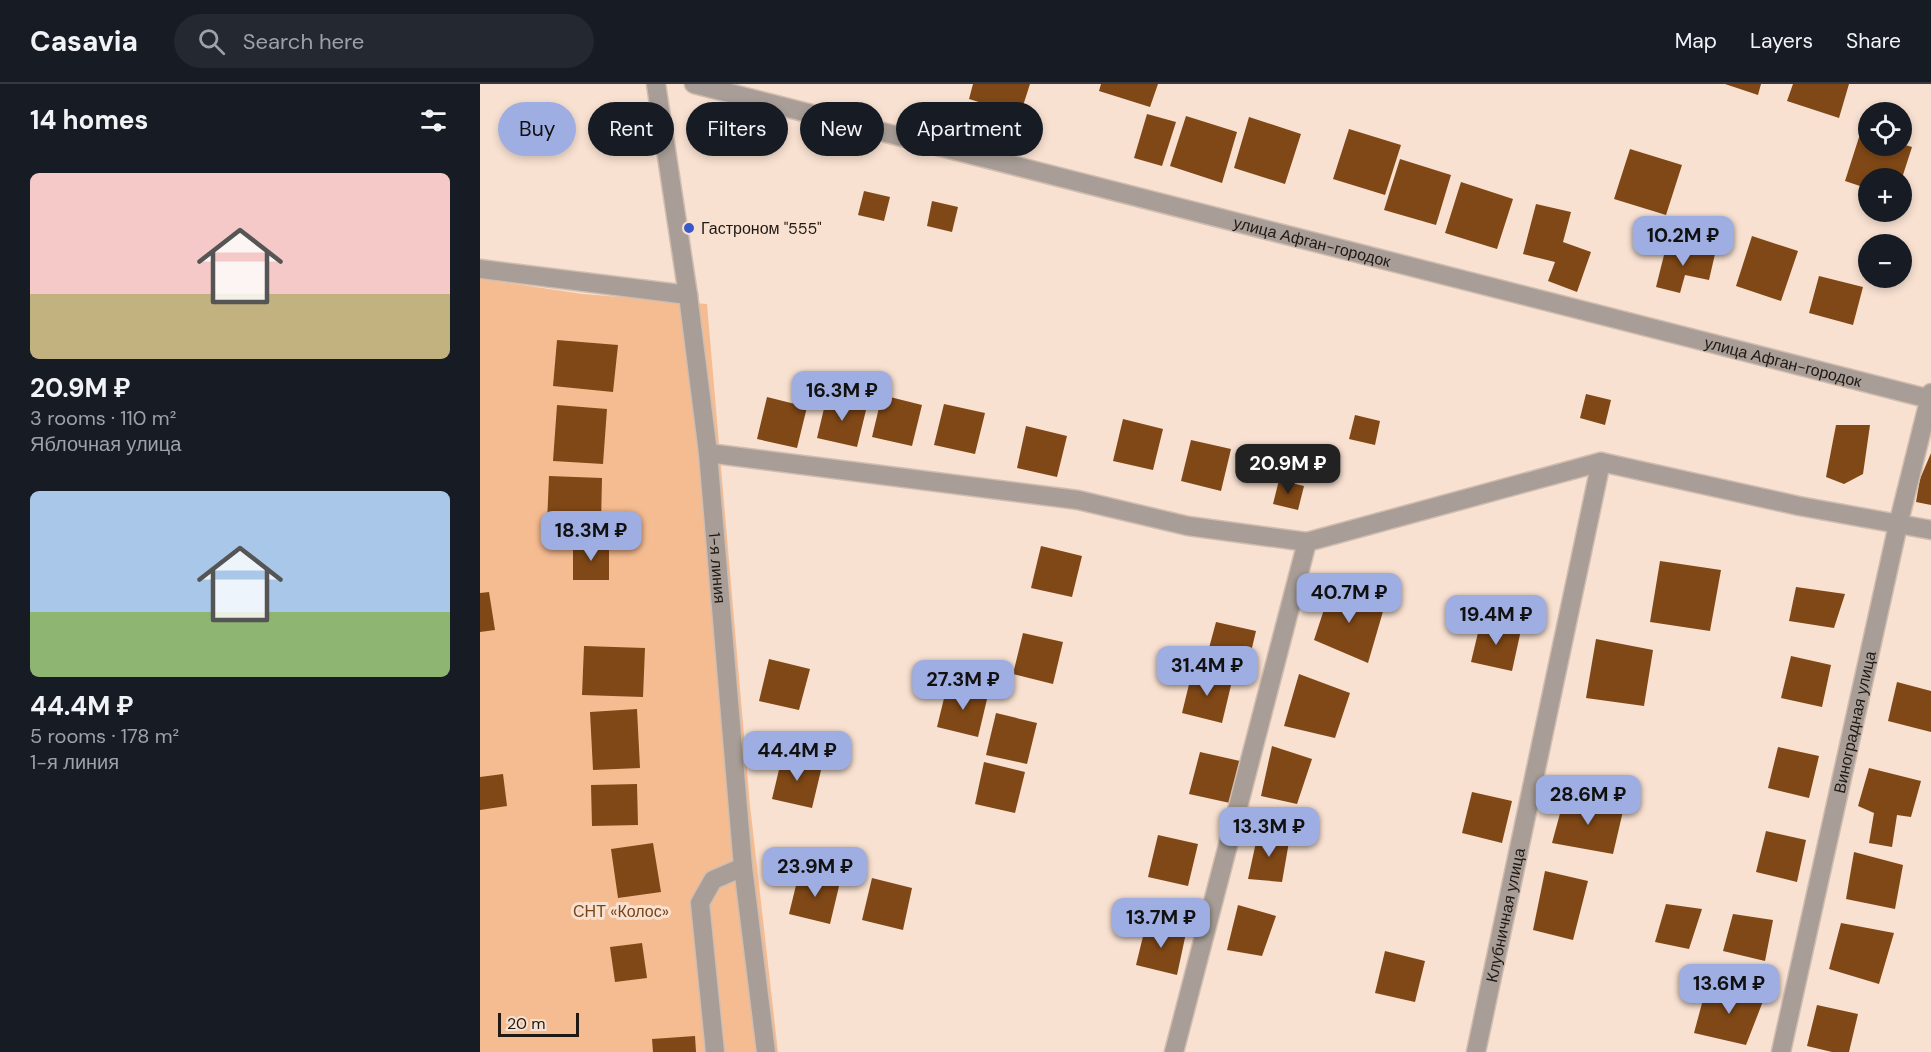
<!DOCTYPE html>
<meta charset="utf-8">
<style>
:root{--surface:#171b24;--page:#242831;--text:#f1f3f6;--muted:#9ea1a6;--line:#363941;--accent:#9eaee3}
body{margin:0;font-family:"DM Sans",sans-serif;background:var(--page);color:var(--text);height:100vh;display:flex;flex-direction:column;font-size:22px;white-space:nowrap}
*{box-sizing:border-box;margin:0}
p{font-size:20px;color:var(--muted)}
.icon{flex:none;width:33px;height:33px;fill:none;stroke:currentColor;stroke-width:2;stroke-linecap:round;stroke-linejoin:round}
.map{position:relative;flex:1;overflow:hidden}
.panel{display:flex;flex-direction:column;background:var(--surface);width:480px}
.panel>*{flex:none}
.guide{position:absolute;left:18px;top:18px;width:570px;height:54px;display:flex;gap:12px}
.buttons{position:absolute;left:1378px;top:18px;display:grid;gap:12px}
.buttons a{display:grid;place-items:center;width:54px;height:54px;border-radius:50%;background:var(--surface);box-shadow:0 3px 9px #0003;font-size:30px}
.scale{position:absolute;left:18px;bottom:15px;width:81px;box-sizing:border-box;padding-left:6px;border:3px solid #201913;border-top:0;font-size:16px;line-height:21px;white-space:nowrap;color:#201913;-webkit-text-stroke:4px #f8e1d1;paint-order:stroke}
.price{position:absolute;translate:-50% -51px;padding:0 14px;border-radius:12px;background:var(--accent);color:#111;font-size:20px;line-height:39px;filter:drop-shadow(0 2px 3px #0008)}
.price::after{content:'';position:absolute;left:50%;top:36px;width:18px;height:14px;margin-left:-9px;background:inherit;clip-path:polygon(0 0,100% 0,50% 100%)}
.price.selected{background:#222;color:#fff}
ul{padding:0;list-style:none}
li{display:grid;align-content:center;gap:12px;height:318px;padding:0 30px}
li span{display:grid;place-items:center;height:186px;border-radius:9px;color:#555}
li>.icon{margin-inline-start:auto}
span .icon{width:108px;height:108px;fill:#fffc;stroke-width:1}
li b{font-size:26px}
h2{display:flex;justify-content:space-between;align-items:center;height:72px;padding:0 30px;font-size:26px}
.pill{padding:0 21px;border-radius:27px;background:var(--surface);box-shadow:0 3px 9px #0003;font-size:21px;line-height:54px}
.pill.selected{background:var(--accent);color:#111}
header{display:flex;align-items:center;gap:36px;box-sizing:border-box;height:84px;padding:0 30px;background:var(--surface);border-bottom:2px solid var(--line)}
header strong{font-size:28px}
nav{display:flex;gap:33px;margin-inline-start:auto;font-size:21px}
.search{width:420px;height:54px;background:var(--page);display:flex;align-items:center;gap:15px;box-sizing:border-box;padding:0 21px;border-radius:33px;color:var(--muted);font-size:22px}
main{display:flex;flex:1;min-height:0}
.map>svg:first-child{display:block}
</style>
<header>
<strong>Casavia</strong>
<div class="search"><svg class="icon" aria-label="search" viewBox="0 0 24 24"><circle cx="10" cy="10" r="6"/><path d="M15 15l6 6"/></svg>Search here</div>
<nav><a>Map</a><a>Layers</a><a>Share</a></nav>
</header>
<main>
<section class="panel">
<h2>14 homes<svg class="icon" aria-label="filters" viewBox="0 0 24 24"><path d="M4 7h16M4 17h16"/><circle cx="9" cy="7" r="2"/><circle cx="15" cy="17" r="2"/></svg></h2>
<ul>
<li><span style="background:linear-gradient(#f6c9c9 65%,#c2b280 0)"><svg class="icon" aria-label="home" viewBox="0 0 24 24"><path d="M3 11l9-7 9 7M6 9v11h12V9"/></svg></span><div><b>20.9M ₽</b><p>3 rooms · 110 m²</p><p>Яблочная улица</p></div></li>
<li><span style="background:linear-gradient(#a9c7e8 65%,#8fb573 0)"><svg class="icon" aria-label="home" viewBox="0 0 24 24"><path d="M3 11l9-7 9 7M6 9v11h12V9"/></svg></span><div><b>44.4M ₽</b><p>5 rooms · 178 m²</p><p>1-я линия</p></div></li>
</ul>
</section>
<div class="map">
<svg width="1451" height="968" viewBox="0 0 1451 968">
<rect width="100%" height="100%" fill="#f8e1d1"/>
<!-- green -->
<path fill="#f6bc91" d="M 0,195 L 103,210 L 227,220 L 270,721 L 298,968 L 0,968 Z"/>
<!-- building -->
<path fill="#804816" d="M 493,0 L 550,0 L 540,31 L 489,15 Z
M 621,0 L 678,0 L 670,23 L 619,7 Z
M 1245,0 L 1281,0 L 1278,11 Z
M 1313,0 L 1369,0 L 1359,34 L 1307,17 Z
M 667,30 L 696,38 L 682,82 L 654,74 Z
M 706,32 L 757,48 L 742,99 L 690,82 Z
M 769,33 L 821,50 L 805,100 L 754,84 Z
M 869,45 L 921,61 L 905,111 L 853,95 Z
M 1381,47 L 1389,50 L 1389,62 L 1422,60 L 1432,63 L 1422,94 L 1389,94 L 1389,105 L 1365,97 Z
M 1150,65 L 1202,81 L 1186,131 L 1134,115 Z
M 920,75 L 971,91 L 956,141 L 904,126 Z
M 981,98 L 1033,115 L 1017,165 L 965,149 Z
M 384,107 L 410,113 L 404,137 L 378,131 Z
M 452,117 L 478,123 L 472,148 L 447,142 Z
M 1056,120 L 1091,128 L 1083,158 L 1111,168 L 1097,208 L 1068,197 L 1075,178 L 1043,170 Z
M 1272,152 L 1318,167 L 1301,217 L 1256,202 Z
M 1187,159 L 1235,170 L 1229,196 L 1205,191 L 1200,209 L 1176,203 Z
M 1339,192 L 1383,203 L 1373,241 L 1329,229 Z
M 77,256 L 138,261 L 133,308 L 73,302 Z
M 1106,310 L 1131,316 L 1125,341 L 1100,334 Z
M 402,311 L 442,321 L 432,362 L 392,353 Z
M 347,312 L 387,322 L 377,363 L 337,354 Z
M 287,313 L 327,323 L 317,364 L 277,355 Z
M 464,320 L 505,329 L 495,370 L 454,361 Z
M 77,321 L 127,325 L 123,380 L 73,377 Z
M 875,331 L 900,337 L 895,361 L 869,355 Z
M 643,335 L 683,345 L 673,386 L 633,377 Z
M 1356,341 L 1390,341 L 1383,390 L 1364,400 L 1346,393 Z
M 546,342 L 587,352 L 577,393 L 537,384 Z
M 711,356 L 751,365 L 741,407 L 701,397 Z
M 1451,369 L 1451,421 L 1436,418 L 1440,395 Z
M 69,392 L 122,394 L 121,440 L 67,439 Z
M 799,396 L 824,402 L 818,426 L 793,420 Z
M 129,460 L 129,496 L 93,496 L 93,461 Z
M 561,462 L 602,472 L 592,513 L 551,504 Z
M 1180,477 L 1241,486 L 1230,547 L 1170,538 Z
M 852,501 L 904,524 L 888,579 L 834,556 Z
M 1316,503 L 1365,510 L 1354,544 L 1309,537 Z
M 9,508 L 15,546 L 0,548 L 0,509 Z
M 1001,536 L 1041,546 L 1032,587 L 991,578 Z
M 736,538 L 776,547 L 766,589 L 725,579 Z
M 543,549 L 583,558 L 573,600 L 533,590 Z
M 1116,555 L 1173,566 L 1164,622 L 1106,614 Z
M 104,562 L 165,564 L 163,613 L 102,611 Z
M 1311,572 L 1351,581 L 1342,623 L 1301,614 Z
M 289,575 L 330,585 L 319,626 L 279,617 Z
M 712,588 L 752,597 L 742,639 L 702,629 Z
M 819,590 L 870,609 L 855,654 L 804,642 Z
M 1417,598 L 1451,607 L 1451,648 L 1408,637 Z
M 467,602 L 508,611 L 498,653 L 457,643 Z
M 157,625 L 160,684 L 113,686 L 110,628 Z
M 516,629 L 557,639 L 547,680 L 506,671 Z
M 792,662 L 832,675 L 817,720 L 781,712 Z
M 1298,663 L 1339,672 L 1329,714 L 1288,704 Z
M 720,668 L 760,677 L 750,719 L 709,710 Z
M 302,673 L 342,682 L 332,724 L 292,715 Z
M 504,678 L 545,688 L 535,729 L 495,720 Z
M 1389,684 L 1441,697 L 1431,733 L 1417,731 L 1412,763 L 1389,759 L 1394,729 L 1378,722 Z
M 23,690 L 27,722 L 0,726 L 0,693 Z
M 157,700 L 158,741 L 112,742 L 111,701 Z
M 992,708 L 1032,717 L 1022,759 L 982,749 Z
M 1085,711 L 1143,727 L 1133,770 L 1072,759 Z
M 1286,747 L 1326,756 L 1317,798 L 1276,788 Z
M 778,749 L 810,752 L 802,798 L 768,795 Z
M 678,751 L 718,760 L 708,802 L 668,793 Z
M 173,759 L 181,808 L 138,814 L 131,765 Z
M 1374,768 L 1423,781 L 1415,825 L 1366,815 Z
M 1065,787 L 1108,797 L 1093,856 L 1053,846 Z
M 319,789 L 360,798 L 350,840 L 309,830 Z
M 392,794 L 432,804 L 423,846 L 382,836 Z
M 1186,820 L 1222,825 L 1209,865 L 1175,858 Z
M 758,821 L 796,832 L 782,872 L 747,866 Z
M 1253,830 L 1293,836 L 1285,877 L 1243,867 Z
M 1361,839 L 1414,849 L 1399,900 L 1349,885 Z
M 666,840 L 706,849 L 697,891 L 656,881 Z
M 162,859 L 167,894 L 135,898 L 130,863 Z
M 905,867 L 945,877 L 935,918 L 895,909 Z
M 1249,903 L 1285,912 L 1266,961 L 1214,949 L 1225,908 L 1245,913 Z
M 1337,921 L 1378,930 L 1369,968 L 1352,968 L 1327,962 Z
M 215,952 L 216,968 L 173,968 L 172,955 Z"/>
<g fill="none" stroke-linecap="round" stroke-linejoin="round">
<!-- minor casing -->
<g stroke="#d1bdaf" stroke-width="21">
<g id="minor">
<path id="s1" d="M 176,0 L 208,211 L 228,369 L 263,783 L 286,968"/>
<path id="s2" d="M 214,0 L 1450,315"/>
<path d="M 0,185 L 208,211"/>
<path d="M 228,369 L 598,416 L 708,442 L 827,458 L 1121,378 L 1319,422 L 1451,446"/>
<path d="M 235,968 L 220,819 L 233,796 L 263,783"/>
<path d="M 694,968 L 827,458"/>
<path id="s3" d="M 996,968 L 1121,378"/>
<path id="s4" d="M 1301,968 L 1418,441 L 1451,309"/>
</g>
</g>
<!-- minor -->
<use href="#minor" stroke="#a89e97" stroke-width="18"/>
</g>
<!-- markers -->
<circle fill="#3959cb" stroke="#f8e1d1" stroke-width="2" cx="209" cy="144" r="6"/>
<g text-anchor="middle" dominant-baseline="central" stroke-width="6" stroke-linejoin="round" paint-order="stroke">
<!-- poi labels -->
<g font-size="16" fill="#201913" stroke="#f8e1d1" text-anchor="start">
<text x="221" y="144">Гастроном "555"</text>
</g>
<!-- street labels -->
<g font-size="16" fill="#201913" stroke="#f8e1d1">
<text stroke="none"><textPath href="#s2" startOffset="638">улица Афган-городок</textPath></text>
<text stroke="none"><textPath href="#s2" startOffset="1124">улица Афган-городок</textPath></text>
<text stroke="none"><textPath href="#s1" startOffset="488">1-я линия</textPath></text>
<text stroke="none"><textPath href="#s4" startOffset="338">Виноградная улица</textPath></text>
<text stroke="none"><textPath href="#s3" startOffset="140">Клубничная улица</textPath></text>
</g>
<!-- park labels -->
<g font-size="16" fill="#794518" stroke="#f8e1d1">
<text x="141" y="827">СНТ «Колос»</text>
</g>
</g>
</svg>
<div class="buttons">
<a><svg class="icon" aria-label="locate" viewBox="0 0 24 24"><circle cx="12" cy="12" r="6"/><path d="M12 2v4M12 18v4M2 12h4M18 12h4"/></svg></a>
<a>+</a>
<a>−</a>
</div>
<div class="scale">20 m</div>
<b class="price" style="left:1203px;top:183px">10.2M ₽</b>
<b class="price" style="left:362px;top:338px">16.3M ₽</b>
<b class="price selected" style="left:808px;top:411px">20.9M ₽</b>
<b class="price" style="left:111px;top:478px">18.3M ₽</b>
<b class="price" style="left:869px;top:540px">40.7M ₽</b>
<b class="price" style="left:1016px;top:562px">19.4M ₽</b>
<b class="price" style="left:727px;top:613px">31.4M ₽</b>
<b class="price" style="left:483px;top:627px">27.3M ₽</b>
<b class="price" style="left:317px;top:698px">44.4M ₽</b>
<b class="price" style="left:1108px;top:742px">28.6M ₽</b>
<b class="price" style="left:789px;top:774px">13.3M ₽</b>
<b class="price" style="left:335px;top:814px">23.9M ₽</b>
<b class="price" style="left:681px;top:865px">13.7M ₽</b>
<b class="price" style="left:1249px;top:931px">13.6M ₽</b>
<div class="guide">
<a class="pill selected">Buy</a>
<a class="pill">Rent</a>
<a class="pill">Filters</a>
<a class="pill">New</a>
<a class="pill">Apartment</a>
</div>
</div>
</main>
